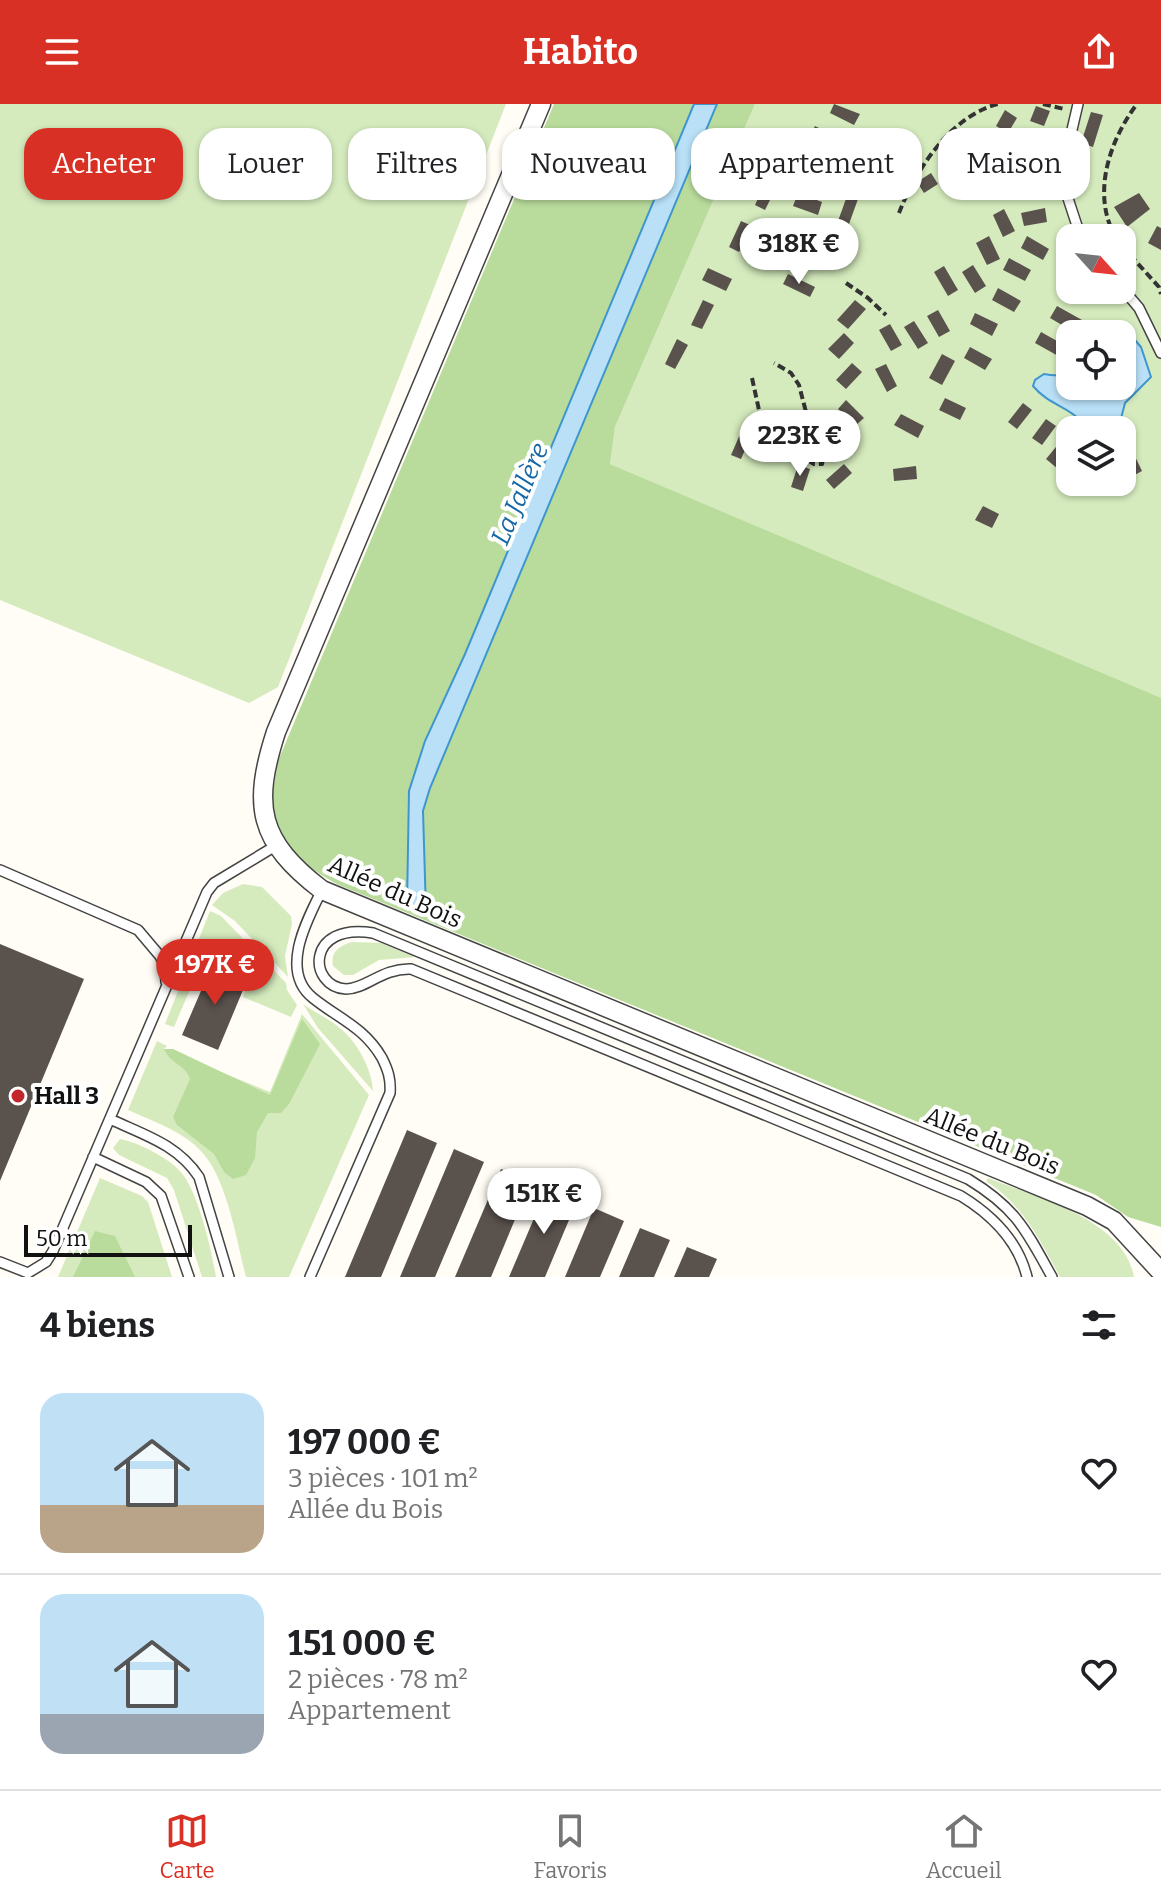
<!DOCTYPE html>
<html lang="fr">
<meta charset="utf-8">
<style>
:root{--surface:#fff;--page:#f6f6f6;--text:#202124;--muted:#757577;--line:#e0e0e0;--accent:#d93025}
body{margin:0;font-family:Bitter,serif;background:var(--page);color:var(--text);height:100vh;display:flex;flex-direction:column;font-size:30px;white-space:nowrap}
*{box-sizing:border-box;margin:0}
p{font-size:26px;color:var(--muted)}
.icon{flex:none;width:44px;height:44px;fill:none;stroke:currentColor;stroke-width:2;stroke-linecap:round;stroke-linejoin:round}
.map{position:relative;height:1173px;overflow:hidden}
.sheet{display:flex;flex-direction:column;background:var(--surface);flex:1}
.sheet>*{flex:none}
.banner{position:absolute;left:24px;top:24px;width:1114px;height:72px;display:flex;gap:16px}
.needle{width:52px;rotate:117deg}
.buttons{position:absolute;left:1056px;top:120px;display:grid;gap:16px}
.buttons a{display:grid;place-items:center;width:80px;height:80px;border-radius:16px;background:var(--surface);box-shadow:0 2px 6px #0004;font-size:40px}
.scale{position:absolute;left:24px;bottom:20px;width:168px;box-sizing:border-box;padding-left:8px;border:4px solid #111;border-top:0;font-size:22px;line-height:28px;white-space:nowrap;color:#111;-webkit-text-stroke:6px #fff;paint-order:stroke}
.price{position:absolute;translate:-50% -68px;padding:0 18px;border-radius:28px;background:#fff;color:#222;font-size:26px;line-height:52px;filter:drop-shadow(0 2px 4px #0008)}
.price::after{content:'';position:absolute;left:50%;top:48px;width:24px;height:18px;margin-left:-12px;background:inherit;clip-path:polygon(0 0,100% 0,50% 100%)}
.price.active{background:var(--accent);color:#fff}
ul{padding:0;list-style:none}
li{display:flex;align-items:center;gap:24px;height:200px;padding:0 40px}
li+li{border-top:2px solid var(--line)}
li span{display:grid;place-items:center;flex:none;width:224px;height:160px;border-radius:24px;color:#555}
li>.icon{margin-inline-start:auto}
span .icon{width:96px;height:96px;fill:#fffc;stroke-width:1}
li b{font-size:34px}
h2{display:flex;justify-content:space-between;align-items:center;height:96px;padding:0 40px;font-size:34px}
.chip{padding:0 28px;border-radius:24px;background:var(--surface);box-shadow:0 2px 6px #0004;font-size:28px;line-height:72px}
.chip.active{background:var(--accent);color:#fff}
header{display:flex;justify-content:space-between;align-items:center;height:104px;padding:0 40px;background:var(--accent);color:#fff;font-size:36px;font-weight:700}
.dock{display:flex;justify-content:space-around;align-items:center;height:112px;border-top:2px solid var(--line);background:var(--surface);font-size:22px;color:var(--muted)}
.dock a{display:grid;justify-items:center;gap:4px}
.dock .active{color:var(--accent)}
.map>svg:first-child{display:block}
</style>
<header><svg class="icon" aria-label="menu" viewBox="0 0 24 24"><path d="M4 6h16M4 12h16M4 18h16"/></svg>Habito<svg class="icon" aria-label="share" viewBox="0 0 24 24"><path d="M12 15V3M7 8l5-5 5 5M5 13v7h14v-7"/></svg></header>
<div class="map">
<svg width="1161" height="1173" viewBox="0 0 1161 1173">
<rect width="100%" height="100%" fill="#fffdf5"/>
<!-- green -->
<path fill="#d5ebbd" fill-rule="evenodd" d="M 0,0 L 506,0 L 278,583 L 249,599 L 0,496 Z
M 755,0 L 1161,0 L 1161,596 L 610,360 L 615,323 ZM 1070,134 L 1122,134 L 1122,186 L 1070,186 ZM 1070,230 L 1122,230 L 1122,282 L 1070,282 ZM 1070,326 L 1122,326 L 1122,378 L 1070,378 Z
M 243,780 L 262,783 L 291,812 L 292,820 L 285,852 L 288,873 L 235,817 L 212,801 L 223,789 Z
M 210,807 L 221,812 L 286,879 L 287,886 L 297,901 L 291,913 L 243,893 L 250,874 L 203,855 L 174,923 L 165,920 Z
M 352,838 L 381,839 L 415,853 L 379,856 L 353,871 L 344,871 L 333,862 C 330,847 340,842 352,838 Z
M 303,900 C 315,909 330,915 341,925 C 358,939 372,966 373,987 L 318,924 Z
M 302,910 L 369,991 L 289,1173 L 246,1173 C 236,1135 227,1072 199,1045 C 180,1026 152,1017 128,1006 L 157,937 L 167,942 L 164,945 L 270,988 Z
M 120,1035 C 140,1039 172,1055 184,1072 C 200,1096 211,1144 216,1173 L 202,1173 L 174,1086 L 167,1074 L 119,1051 L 113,1044 Z
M 100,1074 L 142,1092 L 148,1098 L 172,1173 L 58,1173 Z
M 988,1074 C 1035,1093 1124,1115 1134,1173 L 1060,1173 C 1040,1136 1023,1101 986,1077 Z"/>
<!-- forest -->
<path fill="#b9dc9c" d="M 554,0 L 755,0 L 615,323 L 610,360 L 1161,594 L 1161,1123 L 1128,1113 L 1096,1091 L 339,781 C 309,766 275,738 273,701 C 272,686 276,671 278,657 Z
M 302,915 L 320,940 L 289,1000 L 281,1009 L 268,1009 L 257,1028 L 255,1054 L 246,1071 L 233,1075 L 224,1068 L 214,1050 L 177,1021 L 173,1013 L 190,975 C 186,961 169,959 164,945 L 173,945 L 270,991 Z
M 95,1127 L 115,1132 L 135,1173 L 73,1173 Z"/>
<!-- water -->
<path fill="#b9e0f7" stroke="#3f96cf" stroke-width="2" d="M 694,0 L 717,0 L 430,684 L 423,707 L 426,808 L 407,800 L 409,687 L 425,637 L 465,550 Z
M 1122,235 L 1135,236 L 1141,243 L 1151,273 L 1125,299 L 1118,326 L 1087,326 C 1075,303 1050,303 1033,282 L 1035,276 L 1044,270 C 1055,272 1061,273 1070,264 L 1070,282 L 1122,282 Z"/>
<!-- building -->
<path fill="#5a524d" d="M 834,0 L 860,10 L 854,21 L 830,9 Z
M 1036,2 L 1050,7 L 1044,22 L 1030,17 Z
M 1005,6 L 1017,14 L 1008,29 L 996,22 Z
M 1091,8 L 1103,11 L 1093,43 L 1081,39 Z
M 815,22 L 827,28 L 814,52 L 803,46 Z
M 775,24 L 785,29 L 773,54 L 763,49 Z
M 841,30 L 851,35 L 841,59 L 830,54 Z
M 1025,40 L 1036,47 L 1027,61 L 1016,54 Z
M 911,44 L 922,51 L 913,65 L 902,59 Z
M 959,45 L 965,56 L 950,64 L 944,53 Z
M 1076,46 L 1088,47 L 1087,76 L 1075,76 Z
M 893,68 L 904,75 L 896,89 L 885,83 Z
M 931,69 L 938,80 L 924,89 L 917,78 Z
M 766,77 L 777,82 L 765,106 L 755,101 Z
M 798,89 L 822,98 L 818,111 L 793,102 Z
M 1139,89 L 1150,105 L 1127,123 L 1114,103 Z
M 847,92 L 858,95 L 849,120 L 838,117 Z
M 1045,104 L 1047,118 L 1024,122 L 1021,109 Z
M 1004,105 L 1015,127 L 1003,133 L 993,111 Z
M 741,117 L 752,122 L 739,148 L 729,143 Z
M 1157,122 L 1161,124 L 1161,146 L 1148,139 Z
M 989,132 L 1000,155 L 987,161 L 976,139 Z
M 1027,132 L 1049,145 L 1043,156 L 1021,144 Z
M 816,135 L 841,144 L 837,156 L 812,145 Z
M 1009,154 L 1031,166 L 1025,177 L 1003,166 Z
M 973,161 L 986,182 L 975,189 L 962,168 Z
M 944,162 L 958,186 L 948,192 L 934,168 Z
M 708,164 L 732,175 L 726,187 L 702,176 Z
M 788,170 L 815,183 L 810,193 L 783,180 Z
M 998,184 L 1021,197 L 1014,208 L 992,196 Z
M 703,196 L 714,201 L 702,225 L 691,221 Z
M 855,196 L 866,205 L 848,225 L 837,216 Z
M 1057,202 L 1082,216 L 1074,228 L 1050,214 Z
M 938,206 L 950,227 L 939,233 L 927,212 Z
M 975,209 L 998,220 L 992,232 L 970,220 Z
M 914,217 L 928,239 L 918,245 L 904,223 Z
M 890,220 L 902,241 L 891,247 L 879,226 Z
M 1041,228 L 1066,242 L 1060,253 L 1035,239 Z
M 844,229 L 854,239 L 839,255 L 828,245 Z
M 677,235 L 688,241 L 675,265 L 665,260 Z
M 970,243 L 992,255 L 985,266 L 964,254 Z
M 942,250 L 955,257 L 942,281 L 929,274 Z
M 852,259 L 862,268 L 846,285 L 836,276 Z
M 886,260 L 897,282 L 887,288 L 875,265 Z
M 945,294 L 966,304 L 960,316 L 939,306 Z
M 846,296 L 864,314 L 855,322 L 838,305 Z
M 1023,299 L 1032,306 L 1017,325 L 1008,318 Z
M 901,310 L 924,322 L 918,334 L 894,321 Z
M 1046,315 L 1056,322 L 1042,341 L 1032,334 Z
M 841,324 L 857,342 L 848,350 L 831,333 Z
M 741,328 L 751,332 L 741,355 L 731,351 Z
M 1065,332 L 1070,336 L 1070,350 L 1058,365 L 1046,355 Z
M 1130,342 L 1142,367 L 1131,373 L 1122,356 L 1122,346 Z
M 844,360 L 852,369 L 834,385 L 826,376 Z
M 798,361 L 810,365 L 803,387 L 791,383 Z
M 916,362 L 917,375 L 894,377 L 893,365 Z
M 983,402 L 999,410 L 992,424 L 975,416 Z
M 0,840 L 84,875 L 0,1077 Z
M 213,859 L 248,874 L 218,946 L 182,931 Z
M 407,1026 L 437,1039 L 381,1173 L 345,1173 Z
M 454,1045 L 484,1058 L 435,1173 L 400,1173 Z
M 501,1065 L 531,1077 L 491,1173 L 455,1173 Z
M 547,1084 L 577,1097 L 545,1173 L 509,1173 Z
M 594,1104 L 624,1117 L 600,1173 L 565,1173 Z
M 640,1124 L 670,1136 L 654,1173 L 619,1173 Z
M 687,1143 L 717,1155 L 709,1173 L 674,1173 Z"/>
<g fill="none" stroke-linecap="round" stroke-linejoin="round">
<!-- lane casing -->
<g stroke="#444" stroke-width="12">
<path id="lane" d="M 1078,0 L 1061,73 L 1081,134
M 1122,184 L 1139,204 L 1161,249
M 0,766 L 138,826 L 160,852 L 165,863 L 166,878
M 110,1015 C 144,1031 177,1040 199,1073 L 229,1173
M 93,1053 L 146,1078 L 161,1092 L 189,1173
M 0,1158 L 28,1169 L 46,1158 L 53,1147 L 207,788 L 214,779 L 277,741
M 310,1173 L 390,989 C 391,975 388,966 382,954 C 364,923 339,915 313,894 C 279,867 307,816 322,786
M 1027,1173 C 1018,1136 992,1111 961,1092 L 411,865 C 382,864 366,885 346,885 C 308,883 305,818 373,829 L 968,1075 C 1016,1104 1026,1126 1052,1173"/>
</g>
<!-- street casing -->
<g stroke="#444" stroke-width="21">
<path id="street" d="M 541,0 L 276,628 C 252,702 258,737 322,786 L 1087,1102 L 1114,1117 L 1161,1168"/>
</g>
<!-- path -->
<path stroke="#333" stroke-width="4" stroke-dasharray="8 4" stroke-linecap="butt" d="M 1043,0 L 1064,5
M 899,109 C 916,65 951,12 998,0
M 1116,134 C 1091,91 1109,37 1137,0
M 1122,142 L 1159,183 L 1161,190
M 846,179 L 868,194 L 886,211
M 752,274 L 764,329 L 814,360 L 822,360 L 823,355 L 813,335 L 799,281 L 791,269 L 774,259"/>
<!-- lane -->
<use href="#lane" stroke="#fff" stroke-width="9"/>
<!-- street -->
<use href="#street" stroke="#fff" stroke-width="18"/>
</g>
<!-- markers -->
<circle fill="#c4262e" stroke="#fff" stroke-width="3" cx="18" cy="992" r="8"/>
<g text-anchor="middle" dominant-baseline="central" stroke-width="8" stroke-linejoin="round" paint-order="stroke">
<!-- street labels -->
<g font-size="24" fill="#111" stroke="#fff">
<text transform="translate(395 788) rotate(24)">Allée du Bois</text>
<text transform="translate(992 1037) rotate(22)">Allée du Bois</text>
</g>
<!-- poi labels -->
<g font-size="24" font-weight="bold" fill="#111" stroke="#fff" text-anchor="start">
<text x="34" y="992">Hall 3</text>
</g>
<!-- water labels -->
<g font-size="26" font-style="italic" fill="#1768a6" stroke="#fff">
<text transform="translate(520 390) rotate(-67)">La Jallère</text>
</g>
</g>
</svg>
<div class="buttons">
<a><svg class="needle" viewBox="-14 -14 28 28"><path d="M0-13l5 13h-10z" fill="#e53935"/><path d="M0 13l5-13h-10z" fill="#757577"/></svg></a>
<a><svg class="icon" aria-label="locate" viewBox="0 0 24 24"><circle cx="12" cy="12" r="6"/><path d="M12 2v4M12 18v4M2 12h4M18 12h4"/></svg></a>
<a><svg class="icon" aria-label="layers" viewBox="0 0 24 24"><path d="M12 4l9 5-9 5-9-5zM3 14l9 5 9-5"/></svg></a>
</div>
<div class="scale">50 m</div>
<b class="price" style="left:799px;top:182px">318K €</b>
<b class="price" style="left:800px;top:374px">223K €</b>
<b class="price active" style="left:215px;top:903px">197K €</b>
<b class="price" style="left:544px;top:1132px">151K €</b>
<div class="banner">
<a class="chip active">Acheter</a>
<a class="chip">Louer</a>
<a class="chip">Filtres</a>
<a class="chip">Nouveau</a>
<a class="chip">Appartement</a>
<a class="chip">Maison</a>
</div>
</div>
<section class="sheet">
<h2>4 biens<svg class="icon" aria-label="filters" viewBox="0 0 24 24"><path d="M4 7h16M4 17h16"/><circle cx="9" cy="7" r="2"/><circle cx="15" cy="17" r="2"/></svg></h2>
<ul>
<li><span style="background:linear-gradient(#bfe0f5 70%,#b9a48a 0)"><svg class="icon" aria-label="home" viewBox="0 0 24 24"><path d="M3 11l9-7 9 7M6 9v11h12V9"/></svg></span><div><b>197 000 €</b><p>3 pièces · 101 m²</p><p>Allée du Bois</p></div><svg class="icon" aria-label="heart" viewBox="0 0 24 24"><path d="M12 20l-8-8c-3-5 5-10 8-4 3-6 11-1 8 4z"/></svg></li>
<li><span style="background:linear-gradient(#bfe0f5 75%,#9aa5b1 0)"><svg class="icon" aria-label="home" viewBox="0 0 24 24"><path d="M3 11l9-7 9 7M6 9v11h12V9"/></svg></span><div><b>151 000 €</b><p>2 pièces · 78 m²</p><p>Appartement</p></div><svg class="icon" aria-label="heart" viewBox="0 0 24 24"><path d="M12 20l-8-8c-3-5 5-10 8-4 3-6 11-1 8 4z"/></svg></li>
</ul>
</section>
<nav class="dock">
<a class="active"><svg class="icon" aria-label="map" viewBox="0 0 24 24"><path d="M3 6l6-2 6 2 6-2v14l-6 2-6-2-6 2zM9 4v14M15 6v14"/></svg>Carte</a>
<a><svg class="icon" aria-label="saved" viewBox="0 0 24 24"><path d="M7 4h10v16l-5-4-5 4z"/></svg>Favoris</a>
<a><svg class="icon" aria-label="home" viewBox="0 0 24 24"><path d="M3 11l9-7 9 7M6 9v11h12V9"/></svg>Accueil</a>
</nav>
